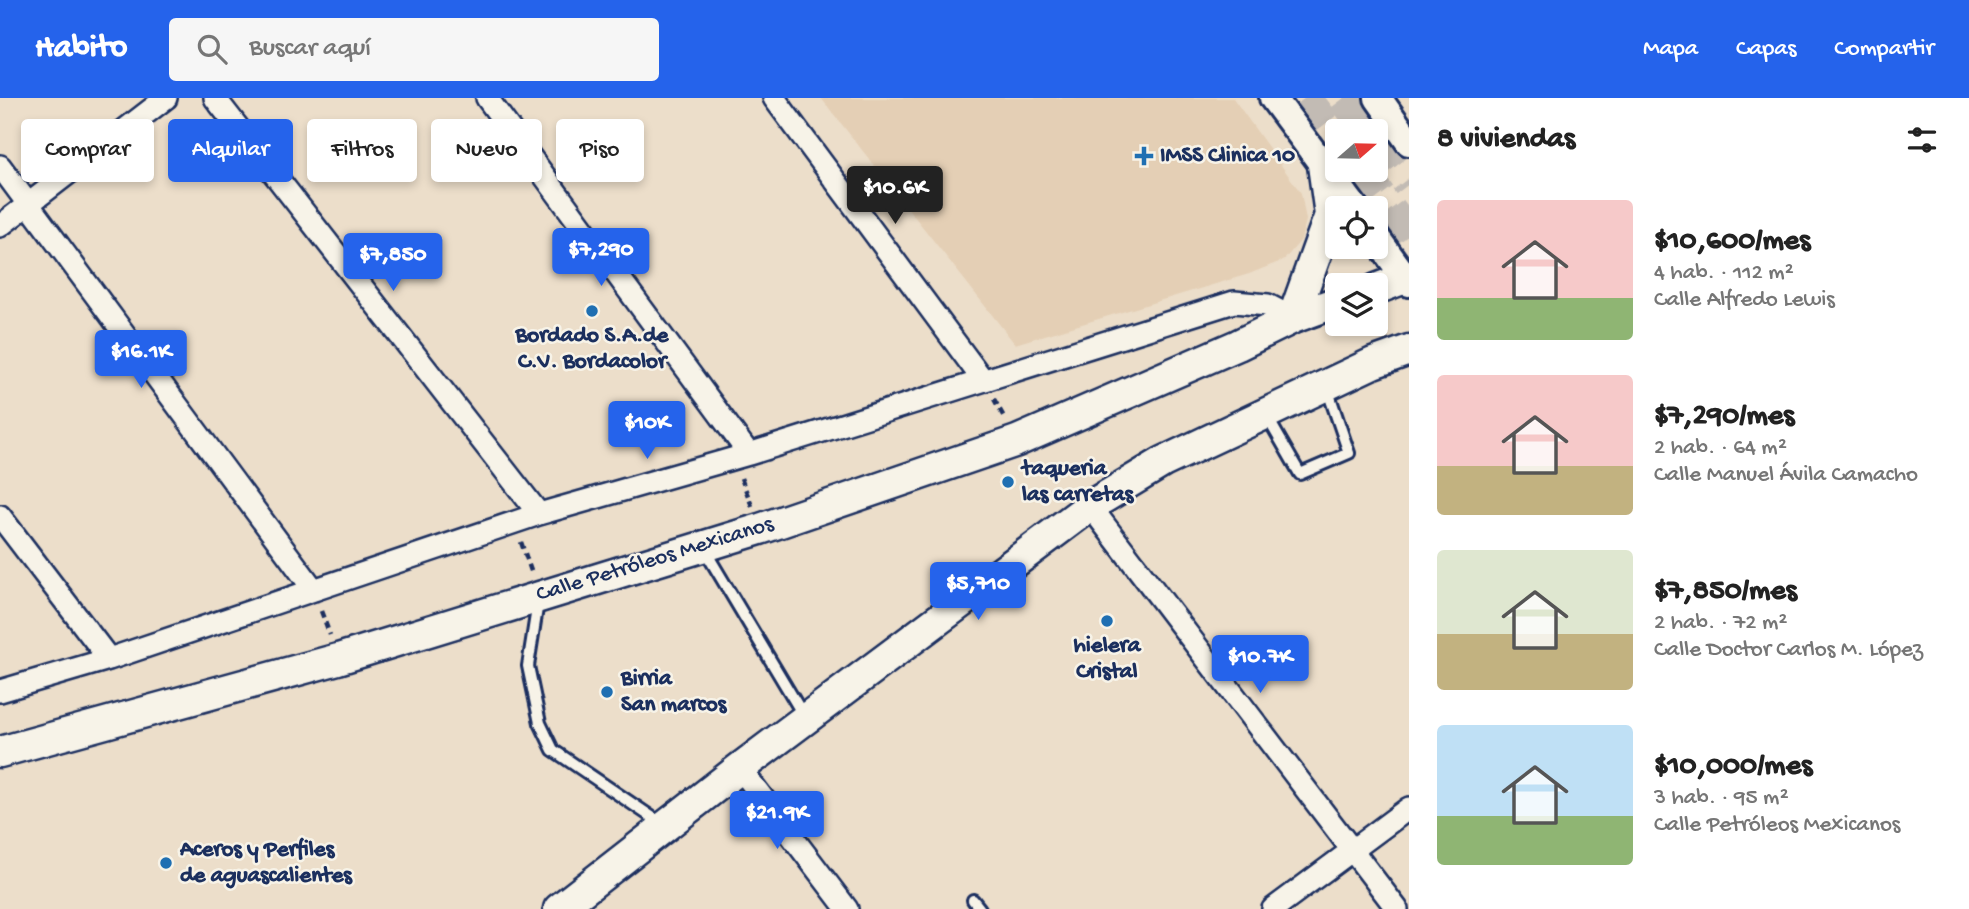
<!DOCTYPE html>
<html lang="es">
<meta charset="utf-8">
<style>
:root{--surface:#fff;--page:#f6f6f6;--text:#222;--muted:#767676;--accent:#2563eb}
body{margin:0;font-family:"Gochi Hand",sans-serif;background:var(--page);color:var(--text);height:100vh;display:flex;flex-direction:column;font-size:26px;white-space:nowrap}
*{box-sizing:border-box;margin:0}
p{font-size:23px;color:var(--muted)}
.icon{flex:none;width:38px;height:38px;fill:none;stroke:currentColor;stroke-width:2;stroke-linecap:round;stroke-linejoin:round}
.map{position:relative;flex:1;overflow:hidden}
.drawer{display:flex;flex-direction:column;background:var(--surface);width:560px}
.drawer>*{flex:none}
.guide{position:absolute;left:21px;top:21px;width:665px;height:63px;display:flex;gap:14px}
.needle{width:46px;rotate:70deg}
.tools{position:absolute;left:1325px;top:21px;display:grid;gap:14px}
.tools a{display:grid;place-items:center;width:63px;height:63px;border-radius:7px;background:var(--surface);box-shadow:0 4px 10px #0003;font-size:35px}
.price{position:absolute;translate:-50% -60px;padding:0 16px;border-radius:7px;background:var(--accent);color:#fff;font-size:23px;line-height:46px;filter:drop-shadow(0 2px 4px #0008)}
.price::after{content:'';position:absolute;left:50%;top:42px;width:21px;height:16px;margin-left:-10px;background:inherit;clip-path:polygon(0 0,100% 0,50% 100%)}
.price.selected{background:#222;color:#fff}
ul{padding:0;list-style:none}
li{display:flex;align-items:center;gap:21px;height:175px;padding:0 28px}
li span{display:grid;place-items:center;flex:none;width:196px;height:140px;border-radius:7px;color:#555}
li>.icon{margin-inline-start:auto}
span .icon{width:84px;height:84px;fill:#fffc;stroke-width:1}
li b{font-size:30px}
h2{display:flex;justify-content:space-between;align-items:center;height:84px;padding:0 28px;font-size:30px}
.chip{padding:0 24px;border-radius:7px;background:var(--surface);box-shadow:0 4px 10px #0003;font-size:24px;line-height:63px}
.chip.selected{background:var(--accent);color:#fff}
header{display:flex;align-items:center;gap:42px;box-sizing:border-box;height:98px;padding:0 35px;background:var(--accent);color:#fff}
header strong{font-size:33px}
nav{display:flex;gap:38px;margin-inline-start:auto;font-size:24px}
.search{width:490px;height:63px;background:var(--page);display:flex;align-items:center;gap:18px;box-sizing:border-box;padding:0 24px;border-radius:7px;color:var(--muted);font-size:26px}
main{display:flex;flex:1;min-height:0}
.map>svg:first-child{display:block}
</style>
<header>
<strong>Habito</strong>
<div class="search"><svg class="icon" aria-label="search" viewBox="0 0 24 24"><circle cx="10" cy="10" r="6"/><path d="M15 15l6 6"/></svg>Buscar aquí</div>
<nav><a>Mapa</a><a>Capas</a><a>Compartir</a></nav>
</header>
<main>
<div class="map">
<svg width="1409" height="811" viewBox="0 0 1409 811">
<rect width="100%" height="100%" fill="#ecdeca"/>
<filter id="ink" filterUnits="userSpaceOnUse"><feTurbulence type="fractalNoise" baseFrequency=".0143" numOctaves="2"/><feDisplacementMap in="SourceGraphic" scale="14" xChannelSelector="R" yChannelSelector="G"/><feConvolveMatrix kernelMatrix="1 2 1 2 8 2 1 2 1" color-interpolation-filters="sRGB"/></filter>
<g filter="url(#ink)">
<!-- built -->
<path fill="#e4cfb5" d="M 821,0 L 1233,0 L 1301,95 L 1306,122 L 1301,142 L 1284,162 L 1249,176 L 1015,246 Z"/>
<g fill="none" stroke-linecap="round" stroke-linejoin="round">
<!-- primary-tunnel -->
<path stroke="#c2bbb4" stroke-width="33" stroke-dasharray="33 17" stroke-linecap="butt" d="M 1305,0 L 1337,42
M 1344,0 L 1369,33
M 1376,42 L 1409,86
M 1360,72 L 1409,137"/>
<!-- service casing -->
<g stroke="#1b2f5e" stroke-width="16">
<path id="service" d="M 1266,317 L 1300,376 L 1349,355 L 1327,290
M 704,451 L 805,620
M 538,504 L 528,568 L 540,625 L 553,652 L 662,726
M 973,802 L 980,811"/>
</g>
<!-- minor casing -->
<g stroke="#1b2f5e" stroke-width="26">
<path id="minor" d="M 215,0 L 539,416
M 487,0 L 749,356
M 774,0 L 983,282
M 0,68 L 314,492
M 0,128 L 166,0
M 1090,408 L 1397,811
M 0,418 L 109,561
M 0,593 L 109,561 L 539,416 L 749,356 L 1234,204 L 1268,207 L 1293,220
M 740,670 L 847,811
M 1273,811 L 1409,710"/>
</g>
<!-- tertiary casing -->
<g stroke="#1b2f5e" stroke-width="32">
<path id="tertiary" d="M 1273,0 L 1355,110
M 1378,0 L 1409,44
M 1376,139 L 1409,185"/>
</g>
<!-- secondary casing -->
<g stroke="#1b2f5e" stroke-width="35">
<path id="secondary" d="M 1376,191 L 1405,180
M 1293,220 L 1330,117 L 1323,67
M 0,654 L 338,561 L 760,431 L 1017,343 L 1238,247 L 1293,220 L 1337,204
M 559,811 L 740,670 L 1090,408 L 1163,364 L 1373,265 L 1409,252"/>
</g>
<!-- primary casing -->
<g stroke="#1b2f5e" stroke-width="38">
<path id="primary" d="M 1405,180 L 1409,179"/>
</g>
<!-- path -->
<path stroke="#1b2f5e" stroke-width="4.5" stroke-dasharray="7 5" stroke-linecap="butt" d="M 994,301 L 1005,321
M 741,380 L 752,408
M 521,444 L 532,476
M 321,513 L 330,537"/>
<!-- service -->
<use href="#service" stroke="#f7f3e8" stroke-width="10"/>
<!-- minor -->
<use href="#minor" stroke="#f7f3e8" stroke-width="21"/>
<!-- tertiary -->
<use href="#tertiary" stroke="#f7f3e8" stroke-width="26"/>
<!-- secondary -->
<use href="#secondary" stroke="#f7f3e8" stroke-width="30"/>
<!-- primary -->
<use href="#primary" stroke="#f7f3e8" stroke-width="33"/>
</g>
</g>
<!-- markers -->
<g fill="#1f6fb2" stroke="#f7f3e8" stroke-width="2.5">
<path d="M1140.5 47.5h7v7h7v7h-7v7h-7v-7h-7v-7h7z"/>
<circle cx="592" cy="213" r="7"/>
<circle cx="1008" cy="384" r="7"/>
<circle cx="1107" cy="523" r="7"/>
<circle cx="607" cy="594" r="7"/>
<circle cx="166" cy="765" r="7"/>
</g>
<g text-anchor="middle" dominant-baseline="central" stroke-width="5" stroke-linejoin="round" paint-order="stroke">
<!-- poi labels -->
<g font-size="23" font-weight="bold" fill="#1b2f5e" stroke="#f7f3e8" text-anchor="start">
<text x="1160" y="58">IMSS Clinica 10</text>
<text x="592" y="238" text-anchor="middle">Bordado S.A.de<tspan x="592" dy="26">C.V. Bordacolor</tspan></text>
<text x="1022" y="371">taqueria<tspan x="1022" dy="26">las carretas</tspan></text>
<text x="1107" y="548" text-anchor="middle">hielera<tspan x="1107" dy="26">Cristal</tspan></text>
<text x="621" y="581">Birria<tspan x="621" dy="26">San marcos</tspan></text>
<text x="180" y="752">Aceros y Perfiles<tspan x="180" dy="26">de aguascalientes</tspan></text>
</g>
<!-- street labels -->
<g font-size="23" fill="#1b2f5e" stroke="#f7f3e8">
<text transform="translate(655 462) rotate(-17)">Calle Petróleos Mexicanos</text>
</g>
</g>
</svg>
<div class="tools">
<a><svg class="needle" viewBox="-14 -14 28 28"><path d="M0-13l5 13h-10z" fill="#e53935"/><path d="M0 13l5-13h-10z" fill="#767676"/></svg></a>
<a><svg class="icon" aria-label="locate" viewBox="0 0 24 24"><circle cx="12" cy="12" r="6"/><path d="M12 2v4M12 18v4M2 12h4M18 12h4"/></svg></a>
<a><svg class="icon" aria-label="layers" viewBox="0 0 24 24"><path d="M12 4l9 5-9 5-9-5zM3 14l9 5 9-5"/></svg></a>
</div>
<b class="price selected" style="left:895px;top:128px">$10.6K</b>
<b class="price" style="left:601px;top:190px">$7,290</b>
<b class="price" style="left:393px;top:195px">$7,850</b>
<b class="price" style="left:141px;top:292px">$16.1K</b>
<b class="price" style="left:647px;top:363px">$10K</b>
<b class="price" style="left:978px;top:524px">$5,710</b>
<b class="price" style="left:1260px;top:597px">$10.7K</b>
<b class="price" style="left:777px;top:753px">$21.9K</b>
<div class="guide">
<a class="chip">Comprar</a>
<a class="chip selected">Alquilar</a>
<a class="chip">Filtros</a>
<a class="chip">Nuevo</a>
<a class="chip">Piso</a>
</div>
</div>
<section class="drawer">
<h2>8 viviendas<svg class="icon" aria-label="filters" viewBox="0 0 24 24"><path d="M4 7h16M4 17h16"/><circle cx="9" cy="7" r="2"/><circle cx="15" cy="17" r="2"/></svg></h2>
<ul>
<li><span style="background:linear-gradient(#f6c9c9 70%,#8fb573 0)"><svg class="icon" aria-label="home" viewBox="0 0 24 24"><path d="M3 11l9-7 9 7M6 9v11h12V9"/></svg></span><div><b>$10,600/mes</b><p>4 hab. · 112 m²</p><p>Calle Alfredo Lewis</p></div></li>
<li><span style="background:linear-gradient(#f6c9c9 65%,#c2b280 0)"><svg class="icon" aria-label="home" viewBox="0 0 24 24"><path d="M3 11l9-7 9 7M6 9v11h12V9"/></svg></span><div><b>$7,290/mes</b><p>2 hab. · 64 m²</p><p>Calle Manuel Ávila Camacho</p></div></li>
<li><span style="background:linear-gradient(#dfe7d0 60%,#c2b280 0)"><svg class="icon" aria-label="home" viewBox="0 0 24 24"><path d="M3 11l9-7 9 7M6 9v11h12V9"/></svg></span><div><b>$7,850/mes</b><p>2 hab. · 72 m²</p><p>Calle Doctor Carlos M. López</p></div></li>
<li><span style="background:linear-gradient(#bfe0f5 65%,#8fb573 0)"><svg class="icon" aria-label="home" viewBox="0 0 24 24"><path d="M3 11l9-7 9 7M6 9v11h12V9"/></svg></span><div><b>$10,000/mes</b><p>3 hab. · 95 m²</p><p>Calle Petróleos Mexicanos</p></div></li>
</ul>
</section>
</main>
